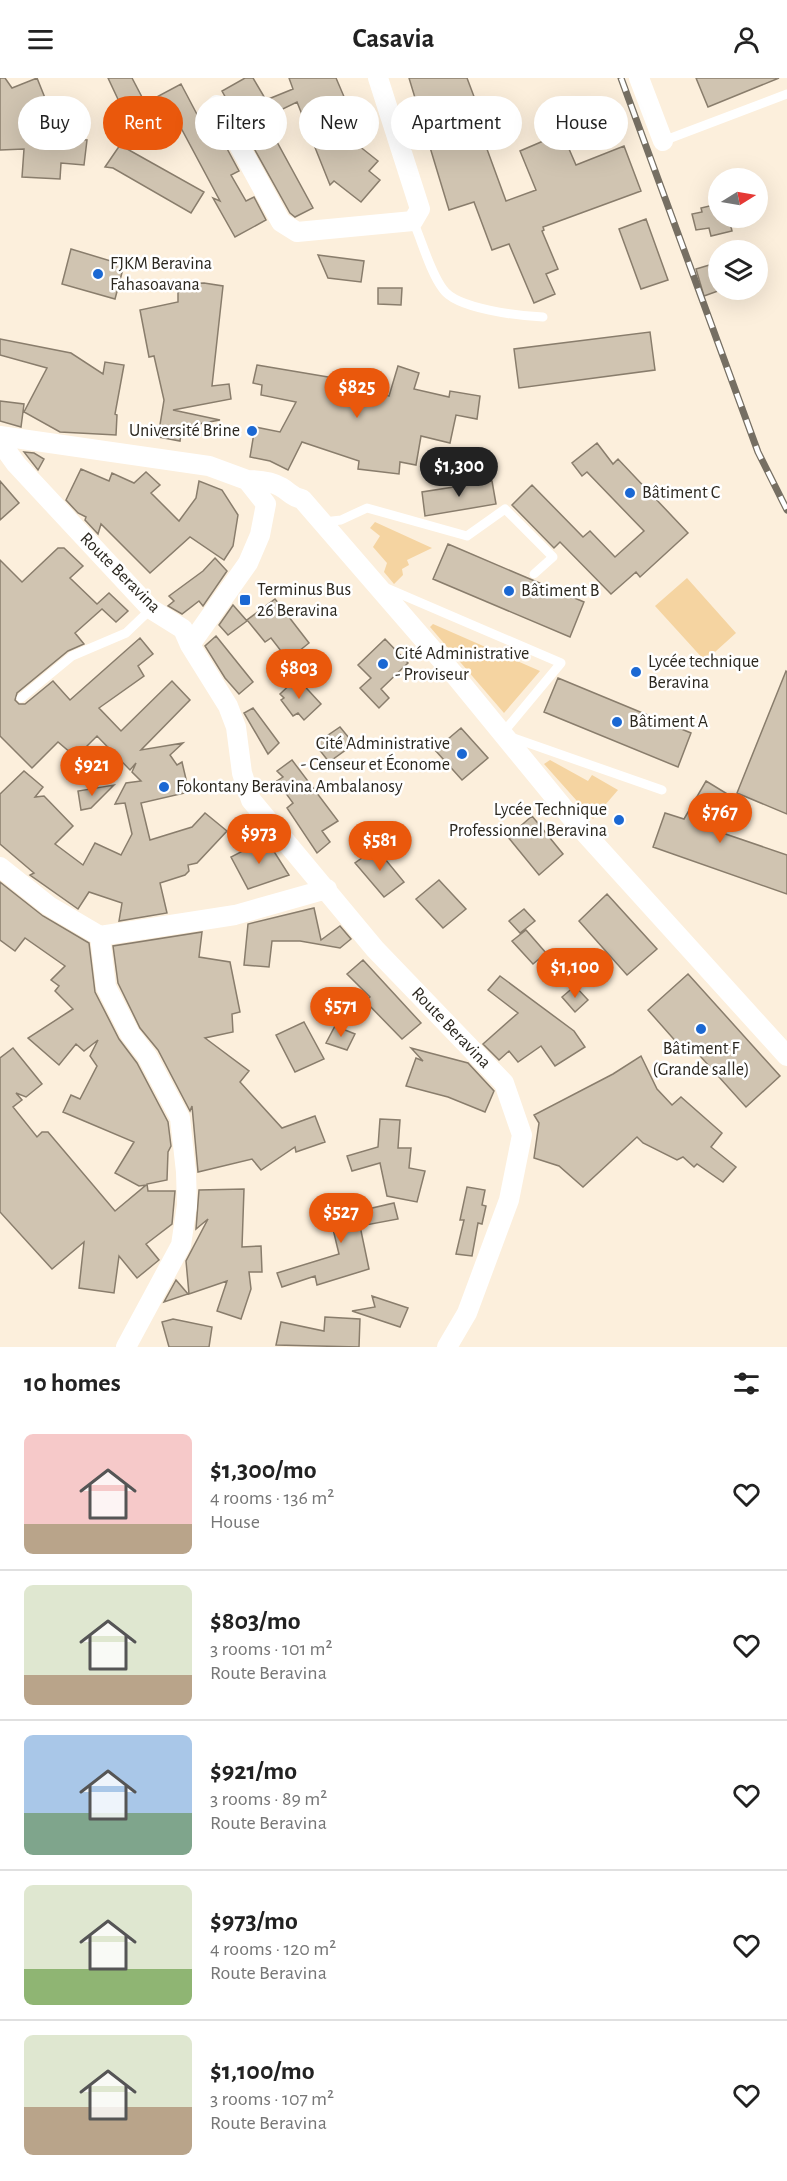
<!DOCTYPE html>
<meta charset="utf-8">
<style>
:root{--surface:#fff;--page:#f6f6f6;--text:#222;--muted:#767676;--line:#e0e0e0;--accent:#ea580c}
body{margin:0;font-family:"Alegreya Sans",sans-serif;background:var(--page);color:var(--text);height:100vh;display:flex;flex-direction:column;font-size:22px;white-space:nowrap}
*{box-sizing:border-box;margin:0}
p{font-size:20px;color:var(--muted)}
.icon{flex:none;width:33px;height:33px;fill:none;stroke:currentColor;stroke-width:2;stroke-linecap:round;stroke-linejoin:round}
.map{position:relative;height:1269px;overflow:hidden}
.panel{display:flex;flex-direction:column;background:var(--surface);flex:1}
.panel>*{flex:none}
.top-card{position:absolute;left:18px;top:18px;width:752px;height:54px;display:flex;gap:12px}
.needle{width:39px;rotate:79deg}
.fabs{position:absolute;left:708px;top:90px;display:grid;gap:12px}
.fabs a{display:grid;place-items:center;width:60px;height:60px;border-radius:50%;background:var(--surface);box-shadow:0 6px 24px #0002;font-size:30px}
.price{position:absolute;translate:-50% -51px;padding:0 14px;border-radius:21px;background:var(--accent);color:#fff;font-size:20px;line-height:39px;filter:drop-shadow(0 2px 3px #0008)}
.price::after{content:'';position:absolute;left:50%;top:36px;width:18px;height:14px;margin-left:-9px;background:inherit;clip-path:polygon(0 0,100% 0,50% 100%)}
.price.current{background:#222;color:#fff}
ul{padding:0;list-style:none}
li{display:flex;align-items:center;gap:18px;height:150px;padding:0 24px}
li+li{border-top:2px solid var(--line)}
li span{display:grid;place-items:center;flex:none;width:168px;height:120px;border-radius:9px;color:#555}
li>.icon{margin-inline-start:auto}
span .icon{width:72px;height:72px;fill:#fffc;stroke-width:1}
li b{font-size:26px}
h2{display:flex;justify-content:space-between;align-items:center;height:72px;padding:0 24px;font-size:26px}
.chip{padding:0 21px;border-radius:27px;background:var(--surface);box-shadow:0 6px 24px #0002;font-size:21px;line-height:54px}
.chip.current{background:var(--accent);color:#fff}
header{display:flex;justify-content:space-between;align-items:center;height:78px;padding:0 24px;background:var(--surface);font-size:27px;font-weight:700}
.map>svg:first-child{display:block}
</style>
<header><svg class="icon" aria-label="menu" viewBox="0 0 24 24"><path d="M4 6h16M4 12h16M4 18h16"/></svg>Casavia<svg class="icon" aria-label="person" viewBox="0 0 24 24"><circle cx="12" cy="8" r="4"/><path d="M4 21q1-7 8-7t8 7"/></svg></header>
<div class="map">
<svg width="787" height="1269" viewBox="0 0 787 1269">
<rect width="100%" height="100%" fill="#fcefdc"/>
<!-- green -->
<path fill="#f5d4a1" d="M 375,444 L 432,470 L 407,482 L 409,487 L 402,491 L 403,497 L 394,506 L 384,494 L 387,485 L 373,469 L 380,458 L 370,450 Z
M 687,500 L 736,555 L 705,583 L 655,528 Z
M 433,546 L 540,593 L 504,635 L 430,549 Z
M 550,682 L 588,703 L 592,697 L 618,712 L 593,741 L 544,686 Z"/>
<!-- building -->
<path fill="#d0c4b1" stroke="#897d6c" stroke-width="1.5" d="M 0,0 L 5,0 L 12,10 L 37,0 L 51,35 L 51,59 L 87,62 L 84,87 L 61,85 L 60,101 L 22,99 L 24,71 L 0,72 Z
M 108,0 L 132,0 L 144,23 L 124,34 Z
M 245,0 L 253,0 L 266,22 L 293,11 L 289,0 L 336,0 L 345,21 L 303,39 L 297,24 L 264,40 L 313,130 L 295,139 L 290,135 L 222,13 Z
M 409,0 L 467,0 L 490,61 L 484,63 L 506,123 L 536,112 L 520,73 L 562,55 L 576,87 L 624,68 L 641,113 L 543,149 L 544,152 L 542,153 L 558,191 L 546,196 L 555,216 L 534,225 L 509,166 L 492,172 L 474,124 L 449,132 Z
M 696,0 L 779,0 L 708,29 Z
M 181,6 L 209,59 L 218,54 L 239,93 L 231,97 L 246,123 L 254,119 L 266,142 L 235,159 L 213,120 L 220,123 L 181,50 L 169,56 L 151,22 Z
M 344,56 L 378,83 L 369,93 L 380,102 L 361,124 L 334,103 L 330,107 L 314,67 Z
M 120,67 L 204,114 L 191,135 L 113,90 L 105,89 Z
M 718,126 L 718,140 L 729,140 L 732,153 L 711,158 L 709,150 L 696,152 L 692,136 L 702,134 L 701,130 Z
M 646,141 L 668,202 L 641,211 L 619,151 Z
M 71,171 L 124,187 L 115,221 L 62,206 Z
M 318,177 L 364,183 L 361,204 L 328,200 Z
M 716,185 L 718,213 L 704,218 L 696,191 Z
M 204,205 L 223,208 L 212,308 L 229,306 L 231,321 L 173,332 L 220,342 L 182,349 L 180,363 L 158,359 L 164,322 L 154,278 L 149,279 L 140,232 L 178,224 L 178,206 Z
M 378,210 L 402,210 L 401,227 L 378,226 Z
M 650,254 L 655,292 L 519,310 L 514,271 Z
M 0,261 L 71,275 L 103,296 L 105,284 L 124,287 L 115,336 L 117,337 L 116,357 L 60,354 L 24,334 L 47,290 L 0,277 Z
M 257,287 L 340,301 L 389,318 L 398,288 L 419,295 L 414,311 L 449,319 L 450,313 L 480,318 L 477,341 L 456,337 L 450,365 L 421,358 L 416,387 L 400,384 L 399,396 L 358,391 L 359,383 L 302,364 L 288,392 L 270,383 L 250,379 L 255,349 L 280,354 L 296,324 L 261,317 L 262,307 L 253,305 Z
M 0,323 L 24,326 L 21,349 L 0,343 Z
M 597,365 L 613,386 L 618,381 L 688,455 L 640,499 L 636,494 L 611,516 L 560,464 L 554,470 L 512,427 L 532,407 L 583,459 L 590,453 L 615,479 L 644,453 L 587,394 L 582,398 L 572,385 Z
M 24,374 L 34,375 L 44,381 L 38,392 Z
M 81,391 L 109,403 L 112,395 L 134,405 L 146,394 L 160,407 L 151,415 L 179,443 L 196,420 L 199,403 L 222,412 L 238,437 L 233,468 L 224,482 L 190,459 L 150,495 L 101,446 L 98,456 L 85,442 L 86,439 L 78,435 L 66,422 Z
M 0,403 L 19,425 L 0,442 Z
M 492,403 L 496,426 L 425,438 L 422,414 Z
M 448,466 L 584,524 L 570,559 L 433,501 Z
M 58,470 L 64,470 L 83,488 L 70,500 L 97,526 L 109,515 L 128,533 L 116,544 L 102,531 L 75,555 L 84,566 L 68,573 L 17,615 L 15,622 L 19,626 L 25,626 L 53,603 L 70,622 L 140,560 L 153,576 L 138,588 L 144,598 L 99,630 L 121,653 L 172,603 L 190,622 L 141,672 L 183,665 L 170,677 L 177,687 L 182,684 L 189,714 L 141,725 L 150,762 L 192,749 L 205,735 L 227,753 L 197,785 L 188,787 L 189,793 L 185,797 L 160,805 L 167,835 L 119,843 L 122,825 L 89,814 L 78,831 L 30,797 L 34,795 L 0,766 L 0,716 L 24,693 L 43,709 L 35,719 L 44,718 L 73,748 L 55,766 L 83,787 L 95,765 L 121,777 L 132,756 L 125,725 L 115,726 L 126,705 L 141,703 L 132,694 L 136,685 L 130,692 L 97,658 L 73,682 L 72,676 L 58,664 L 32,690 L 0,658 L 0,482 L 22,504 Z
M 215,480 L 227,493 L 203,528 L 199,523 L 182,536 L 168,528 L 174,523 L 169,518 L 203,493 Z
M 275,521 L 309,565 L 288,582 L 271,560 L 265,564 L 247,542 Z
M 233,527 L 247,543 L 228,557 L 219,547 Z
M 216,558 L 253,604 L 239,616 L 225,600 L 205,568 Z
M 385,561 L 408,585 L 381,611 L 389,620 L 379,630 L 360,610 L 371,600 L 358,587 Z
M 786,593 L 787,594 L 787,736 L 737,715 Z
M 297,600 L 321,626 L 304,642 L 298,635 L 293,638 L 281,622 L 284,620 L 280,616 Z
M 558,600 L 691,655 L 678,689 L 544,634 Z
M 253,630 L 279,665 L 268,676 L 244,635 Z
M 340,649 L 354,666 L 329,684 L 318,670 L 318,664 Z
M 461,650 L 488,680 L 462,702 L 435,672 Z
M 292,682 L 338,743 L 322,753 L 330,764 L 317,775 L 287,730 L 293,725 L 277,703 L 283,699 L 277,693 Z
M 706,703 L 729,717 L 708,750 L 787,777 L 787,816 L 653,769 L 665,735 L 684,741 Z
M 114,707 L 91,730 L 81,732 L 78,713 Z
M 532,738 L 563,776 L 539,797 L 508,759 Z
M 266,761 L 289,797 L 248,811 L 231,779 Z
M 376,770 L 404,804 L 384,819 L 355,785 Z
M 439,802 L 466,831 L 443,850 L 416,821 Z
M 0,804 L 43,838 L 89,865 L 95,914 L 119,961 L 137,985 L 168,1044 L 171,1068 L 168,1074 L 167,1102 L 147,1106 L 148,1113 L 175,1113 L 172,1146 L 146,1166 L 159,1182 L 137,1200 L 119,1178 L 114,1215 L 79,1210 L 84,1164 L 52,1191 L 0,1134 L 0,980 L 13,970 L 42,1006 L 26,1019 L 16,1015 L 22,1022 L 13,1029 L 37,1059 L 42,1054 L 48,1054 L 115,1133 L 146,1107 L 139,1108 L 115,1095 L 134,1064 L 63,1034 L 71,1017 L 80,1021 L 97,988 L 90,978 L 98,962 L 84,973 L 76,966 L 59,987 L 28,960 L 73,931 L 55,913 L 59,908 L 51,902 L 65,888 L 25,860 L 15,873 L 0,862 Z
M 607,816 L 657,871 L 627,897 L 579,843 Z
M 314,830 L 321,862 L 340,848 L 351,861 L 340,870 L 300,863 L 272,863 L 269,889 L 244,887 L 248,846 Z
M 524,831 L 535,843 L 520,855 L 509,843 Z
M 526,852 L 546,875 L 533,886 L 512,863 Z
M 202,854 L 199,879 L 230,884 L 240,934 L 232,936 L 233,954 L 205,960 L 249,993 L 240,1004 L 282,1050 L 315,1038 L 325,1064 L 296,1074 L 295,1069 L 261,1092 L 252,1081 L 198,1094 L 192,1028 L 190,1033 L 158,972 L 140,950 L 118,905 L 113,868 Z
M 363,882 L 421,945 L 402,961 L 365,923 L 370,919 L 347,896 Z
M 688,896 L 780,998 L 746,1029 L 692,969 L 686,975 L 648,932 Z
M 500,898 L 574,953 L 585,969 L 555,988 L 541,968 L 518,984 L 509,973 L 499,982 L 483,966 L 518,935 L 488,912 Z
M 575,908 L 588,922 L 575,934 L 562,919 Z
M 304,944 L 324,981 L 295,994 L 276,957 Z
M 335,948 L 355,956 L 347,972 L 326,965 Z
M 411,970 L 468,985 L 494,1013 L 485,1034 L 448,1019 L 406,1008 L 416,980 L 423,983 Z
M 641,978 L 657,1011 L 672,1027 L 681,1019 L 722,1055 L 711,1069 L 736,1089 L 723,1104 L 697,1086 L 694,1089 L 683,1079 L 677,1082 L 643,1065 L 637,1059 L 583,1109 L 559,1088 L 534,1080 L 539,1045 L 534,1037 L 613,996 Z
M 380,1041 L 400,1042 L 398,1070 L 411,1070 L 409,1090 L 425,1093 L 417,1124 L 387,1118 L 380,1085 L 352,1093 L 347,1078 L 378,1069 Z
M 467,1109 L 485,1112 L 482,1127 L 486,1128 L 482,1146 L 478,1145 L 472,1178 L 456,1176 L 464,1142 L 460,1142 Z
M 244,1111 L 242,1169 L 261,1168 L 262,1194 L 249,1194 L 251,1211 L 241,1241 L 217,1233 L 227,1203 L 189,1216 L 186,1183 L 208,1141 L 196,1151 L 199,1112 Z
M 340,1117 L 346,1136 L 394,1125 L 398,1141 L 360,1148 L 369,1191 L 317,1207 L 315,1198 L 282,1209 L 277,1195 L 339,1176 L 332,1147 L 329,1148 L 321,1123 Z
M 176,1202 L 188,1216 L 164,1224 Z
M 372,1218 L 408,1230 L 400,1249 L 352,1233 L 375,1229 Z
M 325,1239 L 360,1241 L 359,1269 L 276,1267 L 281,1244 L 324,1253 Z
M 173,1241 L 212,1249 L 209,1269 L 169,1269 L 162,1244 Z"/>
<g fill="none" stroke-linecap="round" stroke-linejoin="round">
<!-- lane -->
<path stroke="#fff" stroke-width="9" d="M 663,63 L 787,16
M 413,143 C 422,163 430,194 443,211 C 456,231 520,238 543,239
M 324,444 L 341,442 L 367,430 L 467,458 L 505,431 L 553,479 L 534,496
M 384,509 L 561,585 L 502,656 L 662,712
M 21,620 L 72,578 L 126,555 L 151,531"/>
<!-- street -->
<path stroke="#fff" stroke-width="20" d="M 639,0 L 663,63
M 217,27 L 281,144 L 297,154 L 413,143 L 420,131 L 378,0
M 0,358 L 209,388 L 247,402 L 266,426 L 260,457 L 248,485 L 190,567
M 0,364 L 16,386 L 151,531 L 183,551 L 190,567 L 228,628 L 236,649 L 242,695 L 251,722 L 375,871 L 504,1005 L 522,1057 L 509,1122 L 467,1235 L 447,1269
M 247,402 C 259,402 271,403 281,409 C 290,414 291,419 302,421 L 457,600 L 575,744 L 787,978
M 0,789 L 49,828 L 100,858 L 235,837 L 327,811
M 100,858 L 106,909 L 130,956 L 147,978 L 180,1040 L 186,1094 L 187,1127 L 181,1167 L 126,1269"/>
<!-- rail casing -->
<g stroke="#766f63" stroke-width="7">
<path id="rail" d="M 621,0 L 758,374 L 787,432"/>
</g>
<!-- rail -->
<use href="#rail" stroke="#fff" stroke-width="4.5" stroke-dasharray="14" stroke-linecap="butt"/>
</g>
<!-- markers -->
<g fill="#1b68d3" stroke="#fff" stroke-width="2">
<circle cx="98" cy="196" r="6"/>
<circle cx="252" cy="353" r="6"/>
<circle cx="630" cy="415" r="6"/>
<circle cx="509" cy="513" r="6"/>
<rect x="239" y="516" width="12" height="12" rx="3"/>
<circle cx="383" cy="586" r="6"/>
<circle cx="636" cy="594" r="6"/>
<circle cx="617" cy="644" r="6"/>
<circle cx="462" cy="676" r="6"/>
<circle cx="164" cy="709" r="6"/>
<circle cx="619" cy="742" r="6"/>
<circle cx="701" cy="951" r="6"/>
</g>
<g text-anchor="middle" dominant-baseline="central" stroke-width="5" stroke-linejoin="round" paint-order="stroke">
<!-- poi labels -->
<g font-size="18" fill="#2b271f" stroke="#fff" text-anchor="start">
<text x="110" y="186">FJKM Beravina<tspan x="110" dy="21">Fahasoavana</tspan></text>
<text x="240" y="353" text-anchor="end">Université Brine</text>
<text x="642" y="415">Bâtiment C</text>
<text x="257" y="512">Terminus Bus<tspan x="257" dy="21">26 Beravina</tspan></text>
<text x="521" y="513">Bâtiment B</text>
<text x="395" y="576">Cité Administrative<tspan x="395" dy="21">- Proviseur</tspan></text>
<text x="648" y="584">Lycée technique<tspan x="648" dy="21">Beravina</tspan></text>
<text x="629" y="644">Bâtiment A</text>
<text x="450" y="666" text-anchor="end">Cité Administrative<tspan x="450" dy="21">- Censeur et Économe</tspan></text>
<text x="176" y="709">Fokontany Beravina Ambalanosy</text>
<text x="607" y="732" text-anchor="end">Lycée Technique<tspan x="607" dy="21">Professionnel Beravina</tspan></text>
<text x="701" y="971" text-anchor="middle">Bâtiment F<tspan x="701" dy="21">(Grande salle)</tspan></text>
</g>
<!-- street labels -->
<g font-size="18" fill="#2b271f" stroke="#fff">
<text transform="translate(120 495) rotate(45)">Route Beravina</text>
<text transform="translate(451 950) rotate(46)">Route Beravina</text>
</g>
</g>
</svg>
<div class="fabs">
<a><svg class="needle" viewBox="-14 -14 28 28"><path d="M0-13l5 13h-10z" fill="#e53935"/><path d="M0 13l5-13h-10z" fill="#767676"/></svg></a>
<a><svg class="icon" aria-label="layers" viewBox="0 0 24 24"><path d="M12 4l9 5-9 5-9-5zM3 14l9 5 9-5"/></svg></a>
</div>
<b class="price" style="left:357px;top:341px">$825</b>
<b class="price current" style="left:459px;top:420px">$1,300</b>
<b class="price" style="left:299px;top:622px">$803</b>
<b class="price" style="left:92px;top:719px">$921</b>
<b class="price" style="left:720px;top:766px">$767</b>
<b class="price" style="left:259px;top:787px">$973</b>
<b class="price" style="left:380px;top:794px">$581</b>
<b class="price" style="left:575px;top:921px">$1,100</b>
<b class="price" style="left:341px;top:960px">$571</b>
<b class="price" style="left:341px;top:1166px">$527</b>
<div class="top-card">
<a class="chip">Buy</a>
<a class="chip current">Rent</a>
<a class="chip">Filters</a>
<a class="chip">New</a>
<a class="chip">Apartment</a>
<a class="chip">House</a>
</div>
</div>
<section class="panel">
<h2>10 homes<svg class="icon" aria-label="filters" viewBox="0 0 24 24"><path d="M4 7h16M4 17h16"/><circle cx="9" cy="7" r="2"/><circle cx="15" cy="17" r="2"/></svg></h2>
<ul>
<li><span style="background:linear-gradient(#f6c9c9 75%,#b9a48a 0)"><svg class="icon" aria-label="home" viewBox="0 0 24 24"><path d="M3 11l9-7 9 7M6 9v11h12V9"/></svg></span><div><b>$1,300/mo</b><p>4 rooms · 136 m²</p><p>House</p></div><svg class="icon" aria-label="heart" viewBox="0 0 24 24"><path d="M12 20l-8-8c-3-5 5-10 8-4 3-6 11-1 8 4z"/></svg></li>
<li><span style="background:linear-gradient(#dfe7d0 75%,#b9a48a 0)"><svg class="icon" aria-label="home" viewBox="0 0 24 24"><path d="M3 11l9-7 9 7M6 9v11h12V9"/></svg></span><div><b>$803/mo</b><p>3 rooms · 101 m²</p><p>Route Beravina</p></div><svg class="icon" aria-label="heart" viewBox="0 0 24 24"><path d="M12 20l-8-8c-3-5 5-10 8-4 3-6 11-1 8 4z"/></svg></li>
<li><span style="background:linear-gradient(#a9c7e8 65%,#7fa58c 0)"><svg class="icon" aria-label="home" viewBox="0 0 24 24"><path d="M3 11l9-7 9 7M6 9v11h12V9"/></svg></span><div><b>$921/mo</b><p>3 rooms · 89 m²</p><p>Route Beravina</p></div><svg class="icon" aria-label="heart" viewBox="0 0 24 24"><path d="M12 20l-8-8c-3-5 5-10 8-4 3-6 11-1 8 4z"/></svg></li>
<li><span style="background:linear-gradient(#dfe7d0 70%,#8fb573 0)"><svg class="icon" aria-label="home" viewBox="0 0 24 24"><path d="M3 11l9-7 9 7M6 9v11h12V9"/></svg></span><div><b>$973/mo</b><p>4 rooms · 120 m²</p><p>Route Beravina</p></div><svg class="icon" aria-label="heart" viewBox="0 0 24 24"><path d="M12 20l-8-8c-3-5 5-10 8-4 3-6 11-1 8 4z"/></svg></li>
<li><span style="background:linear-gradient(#dfe7d0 60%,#b9a48a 0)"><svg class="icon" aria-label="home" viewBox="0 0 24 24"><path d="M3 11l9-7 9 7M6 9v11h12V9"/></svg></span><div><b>$1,100/mo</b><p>3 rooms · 107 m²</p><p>Route Beravina</p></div><svg class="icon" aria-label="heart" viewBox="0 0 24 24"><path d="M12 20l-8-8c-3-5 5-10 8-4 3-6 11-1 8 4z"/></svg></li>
</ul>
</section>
